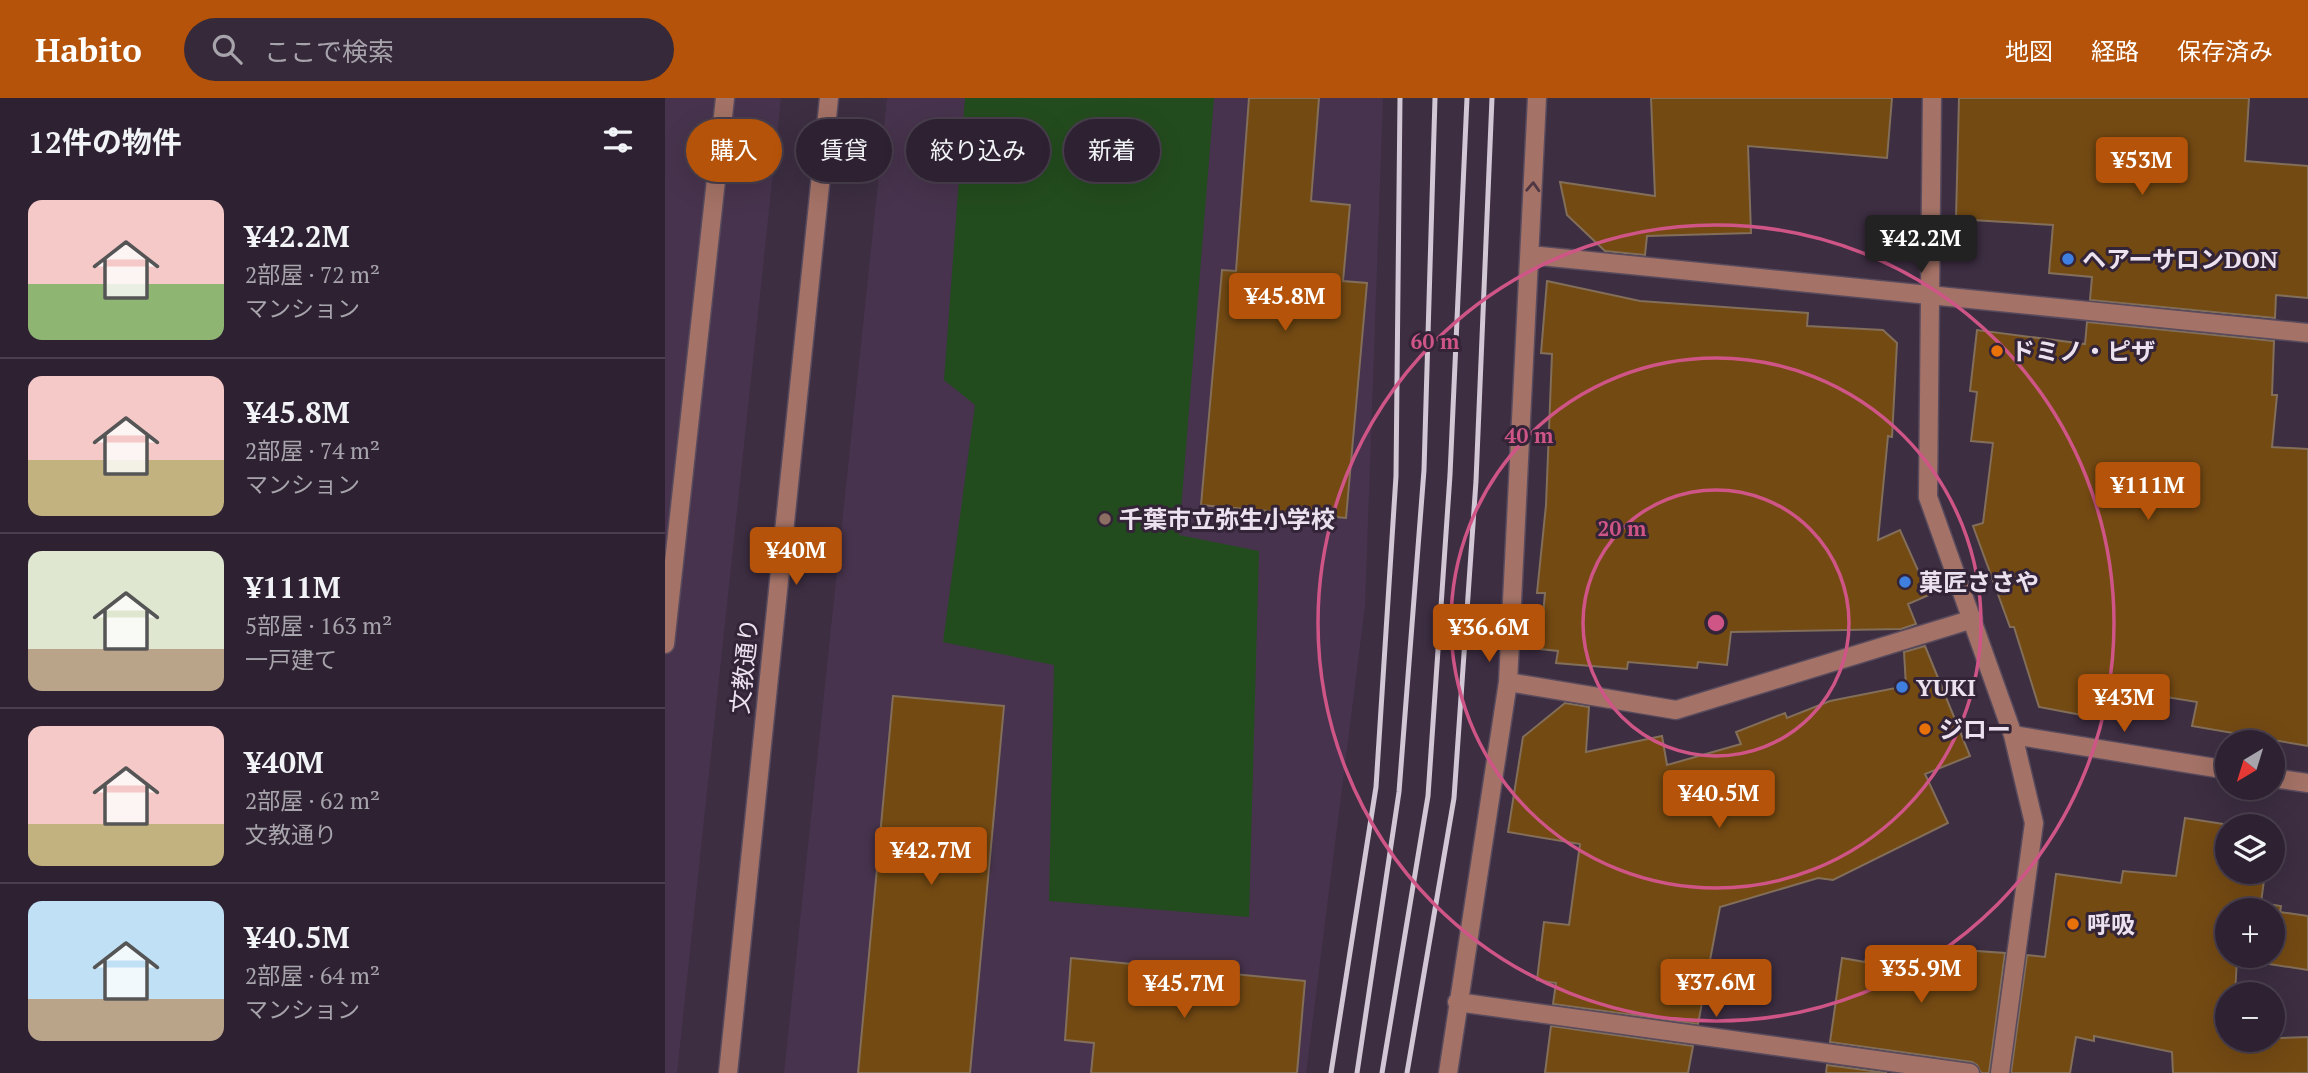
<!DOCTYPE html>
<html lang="ja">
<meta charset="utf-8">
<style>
:root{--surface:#2e2232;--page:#362a3a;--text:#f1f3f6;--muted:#a7a4ac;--line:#493f4d;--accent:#b45309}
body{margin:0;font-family:"PT Serif","Noto Sans JP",serif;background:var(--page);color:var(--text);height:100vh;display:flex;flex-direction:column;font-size:26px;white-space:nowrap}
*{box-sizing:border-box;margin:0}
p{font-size:23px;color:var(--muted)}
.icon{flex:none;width:38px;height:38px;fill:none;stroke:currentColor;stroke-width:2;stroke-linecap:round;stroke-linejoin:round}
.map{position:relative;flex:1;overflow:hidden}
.details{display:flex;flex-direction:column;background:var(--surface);width:665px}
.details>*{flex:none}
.guide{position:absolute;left:21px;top:21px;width:665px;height:63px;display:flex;gap:14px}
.needle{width:46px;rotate:218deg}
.tools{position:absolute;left:1550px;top:632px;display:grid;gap:14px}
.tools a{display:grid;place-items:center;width:70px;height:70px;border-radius:50%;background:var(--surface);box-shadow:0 7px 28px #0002,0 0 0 2px var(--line);font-size:35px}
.price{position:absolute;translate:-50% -60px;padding:0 16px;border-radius:7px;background:var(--accent);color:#fff;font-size:23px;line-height:46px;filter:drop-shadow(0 2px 4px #0008)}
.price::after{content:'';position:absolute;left:50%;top:42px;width:21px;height:16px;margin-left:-10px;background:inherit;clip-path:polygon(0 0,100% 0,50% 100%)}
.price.selected{background:#222;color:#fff}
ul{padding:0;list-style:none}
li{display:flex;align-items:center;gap:21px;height:175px;padding:0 28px}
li+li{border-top:2px solid var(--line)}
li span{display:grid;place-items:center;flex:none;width:196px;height:140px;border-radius:14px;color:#555}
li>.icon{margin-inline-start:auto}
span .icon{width:84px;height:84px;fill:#fffc;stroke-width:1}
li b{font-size:30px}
h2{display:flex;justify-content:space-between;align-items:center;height:84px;padding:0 28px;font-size:30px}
.tag{padding:0 24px;border-radius:32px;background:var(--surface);box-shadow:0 7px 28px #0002,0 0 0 2px var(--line);font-size:24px;line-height:63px}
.tag.selected{background:var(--accent);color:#fff}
header{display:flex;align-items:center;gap:42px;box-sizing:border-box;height:98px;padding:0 35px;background:var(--accent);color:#fff}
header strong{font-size:33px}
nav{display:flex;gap:38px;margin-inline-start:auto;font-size:24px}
.search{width:490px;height:63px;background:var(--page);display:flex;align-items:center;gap:18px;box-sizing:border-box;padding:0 24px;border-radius:38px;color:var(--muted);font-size:26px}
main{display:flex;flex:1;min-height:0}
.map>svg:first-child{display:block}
</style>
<header>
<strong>Habito</strong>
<div class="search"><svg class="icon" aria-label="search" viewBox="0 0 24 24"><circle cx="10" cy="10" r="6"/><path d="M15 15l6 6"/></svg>ここで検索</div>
<nav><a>地図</a><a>経路</a><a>保存済み</a></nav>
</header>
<main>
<section class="details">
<h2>12件の物件<svg class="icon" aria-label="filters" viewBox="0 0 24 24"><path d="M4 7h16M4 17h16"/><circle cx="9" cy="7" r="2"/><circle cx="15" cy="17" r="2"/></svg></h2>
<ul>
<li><span style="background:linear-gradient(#f6c9c9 60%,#8fb573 0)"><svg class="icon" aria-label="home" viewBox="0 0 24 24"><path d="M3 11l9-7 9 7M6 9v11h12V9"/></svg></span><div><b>¥42.2M</b><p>2部屋 · 72 m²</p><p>マンション</p></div></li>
<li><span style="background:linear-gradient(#f6c9c9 60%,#c2b280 0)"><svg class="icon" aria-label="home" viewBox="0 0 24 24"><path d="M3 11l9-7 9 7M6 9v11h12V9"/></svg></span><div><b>¥45.8M</b><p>2部屋 · 74 m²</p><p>マンション</p></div></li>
<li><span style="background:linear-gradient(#dfe7d0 70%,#b9a48a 0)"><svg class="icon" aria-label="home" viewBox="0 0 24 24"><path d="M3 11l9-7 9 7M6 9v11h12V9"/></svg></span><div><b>¥111M</b><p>5部屋 · 163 m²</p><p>一戸建て</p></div></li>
<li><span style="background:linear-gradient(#f6c9c9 70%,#c2b280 0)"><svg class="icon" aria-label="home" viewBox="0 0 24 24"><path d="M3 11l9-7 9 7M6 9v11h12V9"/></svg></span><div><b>¥40M</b><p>2部屋 · 62 m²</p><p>文教通り</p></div></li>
<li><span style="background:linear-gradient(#bfe0f5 70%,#b9a48a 0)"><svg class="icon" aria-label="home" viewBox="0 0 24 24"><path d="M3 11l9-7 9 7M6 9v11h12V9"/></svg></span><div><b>¥40.5M</b><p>2部屋 · 64 m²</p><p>マンション</p></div></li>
</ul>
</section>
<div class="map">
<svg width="1643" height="975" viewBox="0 0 1643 975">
<rect width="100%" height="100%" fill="#3d2e42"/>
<!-- built -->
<path fill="#47334d" d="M 0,0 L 116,0 L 12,975 L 0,975 Z
M 222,0 L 718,0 L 700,508 L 641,975 L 119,975 Z"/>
<!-- green -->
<path fill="#234c1e" d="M 300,0 L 549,0 L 514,437 L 594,453 L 584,819 L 384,803 L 389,567 L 278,544 L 310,307 L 279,282 Z"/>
<!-- building -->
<path fill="#744a13" stroke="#826e59" stroke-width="2" fill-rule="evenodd" d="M 584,0 L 654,0 L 646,103 L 685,107 L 678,183 L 702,185 L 681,420 L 536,407 L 557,172 L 571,173 Z
M 986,0 L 1227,0 L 1222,60 L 1083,48 L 1086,135 L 982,138 L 980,157 L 940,153 L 902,117 L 895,84 L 990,98 Z
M 1294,0 L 1584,0 L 1580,63 L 1643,68 L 1643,200 L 1611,197 L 1610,220 L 1425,202 L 1427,179 L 1384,175 L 1388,127 L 1291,121 Z
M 882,183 L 975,203 L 1143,215 L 1142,228 L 1218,232 L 1232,245 L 1227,339 L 1223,338 L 1213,442 L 1235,432 L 1264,497 L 1243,506 L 1251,526 L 1236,531 L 1066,534 L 1062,567 L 1033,564 L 1032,570 L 963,564 L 962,571 L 891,565 L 893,553 L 875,551 L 880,495 L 872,495 L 881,407 L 887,256 L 876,255 Z
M 1422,224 L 1609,243 L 1607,297 L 1612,297 L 1607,349 L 1643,351 L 1643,648 L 1527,628 L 1532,604 L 1428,587 L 1422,618 L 1374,609 L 1349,529 L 1345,529 L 1308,428 L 1318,425 L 1328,345 L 1306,343 L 1312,294 L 1305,293 L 1312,232 L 1420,246 Z
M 1260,548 L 1305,658 L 1260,676 L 1283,725 L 1168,782 L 1153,780 L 1055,809 L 1033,926 L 888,906 L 891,885 L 872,882 L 879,824 L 904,827 L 915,746 L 843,734 L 858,639 L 900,605 L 924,609 L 921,654 L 997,638 L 1002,667 L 1076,646 L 1071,634 L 1120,615 L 1122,620 L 1165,603 L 1241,588 L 1239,554 Z
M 228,598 L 339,608 L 305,975 L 193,975 Z
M 1520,720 L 1571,728 L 1563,728 L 1563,774 L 1600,774 L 1596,805 L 1616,808 L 1615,814 L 1643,818 L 1643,872 L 1572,861 L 1570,896 L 1563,896 L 1563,942 L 1643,939 L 1643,975 L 1508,975 L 1507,954 L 1429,938 L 1429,943 L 1411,939 L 1405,975 L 1346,975 L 1362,857 L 1380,859 L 1391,776 L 1456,785 L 1458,773 L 1511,778 ZM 1563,812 L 1608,812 L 1608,858 L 1563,858 Z
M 1298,852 L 1340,855 L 1324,975 L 1316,975 L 1312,967 L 1307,964 L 1165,944 L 1177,860 L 1200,864 L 1202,855 L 1262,863 Z
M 406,860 L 640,883 L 632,975 L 426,975 L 429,945 L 400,942 Z
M 886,928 L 1028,948 L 1023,975 L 880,975 Z
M 1162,967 L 1222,975 L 1161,975 Z"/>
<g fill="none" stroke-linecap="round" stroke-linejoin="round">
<!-- minor casing -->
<g stroke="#594b5e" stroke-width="21">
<path id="minor" d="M 1267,0 L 1263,399 L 1348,637 L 1369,725 L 1335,975
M 865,157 L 1643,235
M 0,546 L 60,0
M 843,584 L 1011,612 L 1308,521
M 1348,637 L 1563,672
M 1608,680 L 1643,685
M 792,904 L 1305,975
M 63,975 L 164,0
M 783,975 L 843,584 L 872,0"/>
</g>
<!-- minor -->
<use href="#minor" stroke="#a47266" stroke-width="18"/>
<!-- rail -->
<path stroke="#d1c7d5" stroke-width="5" d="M 666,975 L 711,689 L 731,378 L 735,0
M 692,975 L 734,694 L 759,372 L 770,0
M 717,975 L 763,698 L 785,377 L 802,0
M 742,975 L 789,700 L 811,383 L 827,0"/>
</g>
<!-- one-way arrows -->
<defs><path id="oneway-chevron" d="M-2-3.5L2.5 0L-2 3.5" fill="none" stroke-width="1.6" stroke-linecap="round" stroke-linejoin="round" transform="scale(1.75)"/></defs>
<use stroke="#4f3843" href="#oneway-chevron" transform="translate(868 89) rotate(-87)"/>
<!-- distance rings -->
<g fill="none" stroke="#cf5587" stroke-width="3.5">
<circle cx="1051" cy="525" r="133"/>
<circle cx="1051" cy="525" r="265"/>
<circle cx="1051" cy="525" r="398"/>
</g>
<!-- markers -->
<g fill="#3f7fe0" stroke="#332437" stroke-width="2.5">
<circle cx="1403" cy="161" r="7"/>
<circle cx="1240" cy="484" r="7"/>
<circle cx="1237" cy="589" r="7"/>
</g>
<g fill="#e8710a" stroke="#332437" stroke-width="2.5">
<circle cx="1332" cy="253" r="7"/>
<circle cx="1260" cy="631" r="7"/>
<circle cx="1408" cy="826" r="7"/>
</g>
<circle fill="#8d6e63" stroke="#332437" stroke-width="2.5" cx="440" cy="421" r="7"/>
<g text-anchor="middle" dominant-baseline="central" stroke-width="6" stroke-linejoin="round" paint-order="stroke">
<!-- poi labels -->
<g font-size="24" font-weight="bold" fill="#ece2ef" stroke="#332437" text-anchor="start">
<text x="1417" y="161">ヘアーサロンDON</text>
<text x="1346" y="253">ドミノ・ピザ</text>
<text x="454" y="421">千葉市立弥生小学校</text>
<text x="1254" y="484">菓匠ささや</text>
<text x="1251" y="589">YUKI</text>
<text x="1274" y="631">ジロー</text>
<text x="1422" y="826">呼吸</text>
</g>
<!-- street labels -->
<g font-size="24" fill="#ece2ef" stroke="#332437">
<text transform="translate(79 568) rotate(-84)">文教通り</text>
</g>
</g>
<circle cx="1051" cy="525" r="10" fill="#cf5587" stroke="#332437" stroke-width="3.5"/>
<g font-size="21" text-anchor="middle" font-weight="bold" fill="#cf5587" stroke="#332437" stroke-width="6" stroke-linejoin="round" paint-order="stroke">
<text x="770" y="251">60 m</text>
<text x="864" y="345">40 m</text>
<text x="957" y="438">20 m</text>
</g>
</svg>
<div class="tools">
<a><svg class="needle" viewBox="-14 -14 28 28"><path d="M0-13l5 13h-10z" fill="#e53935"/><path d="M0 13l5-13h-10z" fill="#a7a4ac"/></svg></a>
<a><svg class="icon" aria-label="layers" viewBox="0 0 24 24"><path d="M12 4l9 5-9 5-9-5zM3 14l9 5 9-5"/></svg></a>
<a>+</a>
<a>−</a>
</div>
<b class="price" style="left:1477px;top:99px">¥53M</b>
<b class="price selected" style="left:1256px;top:177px">¥42.2M</b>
<b class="price" style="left:620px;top:235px">¥45.8M</b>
<b class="price" style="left:1483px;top:424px">¥111M</b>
<b class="price" style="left:131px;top:489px">¥40M</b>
<b class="price" style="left:824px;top:566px">¥36.6M</b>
<b class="price" style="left:1459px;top:636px">¥43M</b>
<b class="price" style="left:1054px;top:732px">¥40.5M</b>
<b class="price" style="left:266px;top:789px">¥42.7M</b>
<b class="price" style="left:1256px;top:907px">¥35.9M</b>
<b class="price" style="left:1051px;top:921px">¥37.6M</b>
<b class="price" style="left:519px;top:922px">¥45.7M</b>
<div class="guide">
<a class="tag selected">購入</a>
<a class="tag">賃貸</a>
<a class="tag">絞り込み</a>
<a class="tag">新着</a>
</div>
</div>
</main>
